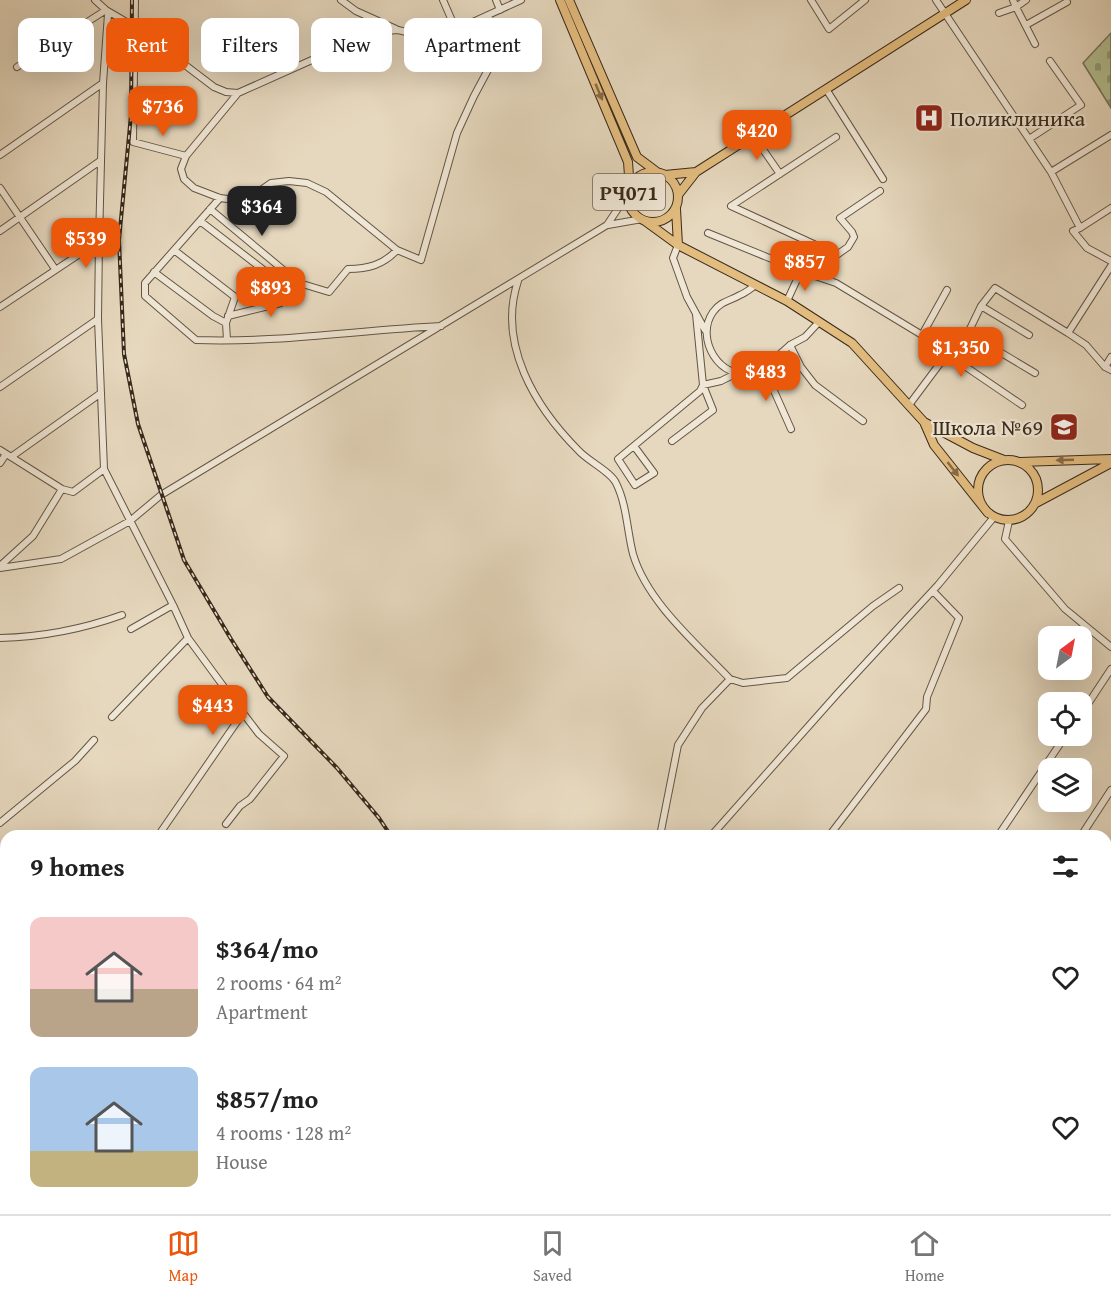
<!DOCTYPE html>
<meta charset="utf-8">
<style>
:root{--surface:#fff;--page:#f2f2f2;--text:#222;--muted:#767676;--line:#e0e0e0;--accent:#ea580c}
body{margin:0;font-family:"Gentium Book Plus",serif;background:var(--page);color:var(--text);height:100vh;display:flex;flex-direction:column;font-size:22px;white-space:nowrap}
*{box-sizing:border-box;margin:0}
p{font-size:20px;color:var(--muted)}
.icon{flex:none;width:33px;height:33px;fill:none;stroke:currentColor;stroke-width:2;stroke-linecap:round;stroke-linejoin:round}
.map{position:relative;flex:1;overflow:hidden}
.panel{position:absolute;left:0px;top:830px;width:1112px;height:386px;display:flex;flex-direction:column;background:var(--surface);border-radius:18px 18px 0 0;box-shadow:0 6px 24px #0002}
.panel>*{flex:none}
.guide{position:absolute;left:18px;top:18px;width:600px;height:54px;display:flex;gap:12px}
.needle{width:39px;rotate:32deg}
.fabs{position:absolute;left:1038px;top:626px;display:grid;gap:12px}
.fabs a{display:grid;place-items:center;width:54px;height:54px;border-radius:12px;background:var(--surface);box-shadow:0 6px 24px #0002;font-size:30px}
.price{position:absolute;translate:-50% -51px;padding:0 14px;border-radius:12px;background:var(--accent);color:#fff;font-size:20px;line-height:39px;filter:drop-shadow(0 2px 3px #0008)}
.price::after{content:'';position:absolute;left:50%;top:36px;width:18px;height:14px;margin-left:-9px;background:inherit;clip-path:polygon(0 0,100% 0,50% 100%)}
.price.active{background:#222;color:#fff}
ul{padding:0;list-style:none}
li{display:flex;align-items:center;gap:18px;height:150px;padding:0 30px}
li span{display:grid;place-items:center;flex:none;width:168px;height:120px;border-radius:12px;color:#555}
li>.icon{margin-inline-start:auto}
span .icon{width:72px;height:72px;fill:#fffc;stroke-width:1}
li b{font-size:26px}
h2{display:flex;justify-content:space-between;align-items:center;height:72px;padding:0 30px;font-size:26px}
.tag{padding:0 21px;border-radius:12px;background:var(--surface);box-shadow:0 6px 24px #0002;font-size:21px;line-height:54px}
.tag.active{background:var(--accent);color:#fff}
.tabs{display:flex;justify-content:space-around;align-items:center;height:84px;border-top:2px solid var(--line);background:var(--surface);font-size:16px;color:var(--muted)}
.tabs a{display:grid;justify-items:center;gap:3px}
.tabs .active{color:var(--accent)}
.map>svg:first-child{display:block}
</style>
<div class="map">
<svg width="1111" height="1214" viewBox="0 0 1111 1214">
<defs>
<pattern id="cemetery-stones" width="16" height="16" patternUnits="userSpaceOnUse" patternTransform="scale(1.5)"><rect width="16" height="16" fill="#b3bf93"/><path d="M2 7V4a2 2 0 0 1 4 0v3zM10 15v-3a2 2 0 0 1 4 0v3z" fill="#939b77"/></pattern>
</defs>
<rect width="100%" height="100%" fill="#e6d8be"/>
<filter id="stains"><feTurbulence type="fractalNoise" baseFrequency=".00333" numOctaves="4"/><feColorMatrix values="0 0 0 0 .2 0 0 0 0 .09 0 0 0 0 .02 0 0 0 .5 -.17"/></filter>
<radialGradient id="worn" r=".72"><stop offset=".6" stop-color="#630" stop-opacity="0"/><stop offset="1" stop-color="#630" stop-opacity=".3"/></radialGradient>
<!-- cemetery -->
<path fill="url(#cemetery-stones)" stroke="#767456" stroke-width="1.5" d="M 1111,33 L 1111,108 L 1083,63 Z
M 574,1209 L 660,1209 L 666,1214 L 572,1214 Z"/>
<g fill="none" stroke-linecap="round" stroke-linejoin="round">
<!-- canal -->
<path stroke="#9cb6bd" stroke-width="6" d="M 0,1101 L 6,1105
M 191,1209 L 198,1214"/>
<!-- minor casing -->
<g stroke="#645543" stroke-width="8">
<path id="minor" d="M 95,0 L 106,10 L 108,14 L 103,83 L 99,241 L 98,319 L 104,469 L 173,605 L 131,629
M 135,0 L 133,142 L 186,156
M 341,0 L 356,11 L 396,29
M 443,0 L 456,30
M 496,0 L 500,10
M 811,0 L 829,29 L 865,0
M 936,0 L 1051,172 L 1080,228 L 1073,231 L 1087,248 L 1111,261
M 1026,0 L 1016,7 L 1035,44
M 999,13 L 1016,7 L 1013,0
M 1026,25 L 1067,2
M 17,67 L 106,10 L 135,27 L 214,87 L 226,92 L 238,93 L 323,55 L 385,31 L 398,30 L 427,37 L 440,37 L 521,0
M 826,89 L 883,179
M 238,93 L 186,156 L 181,169 L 184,179 L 194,188 L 220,198 L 235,200 L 254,195 L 271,183 L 289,181 L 307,183 L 326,192 L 397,250 L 421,260 L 457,133 L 474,96 L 497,53 L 496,40 L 488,15
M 753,135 L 780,174
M 1029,139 L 1081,105 L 1050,61
M 0,155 L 103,83
M 1051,172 L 1111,135
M 0,188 L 55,269
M 220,198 L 145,283 L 145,296 L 196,340 C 278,343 359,330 441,326
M 210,209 L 299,283
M 200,221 L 287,288
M 608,225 L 642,219
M 1080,228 L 1111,208
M 0,231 L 100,161
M 708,233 L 806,273 L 836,283 L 922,335
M 678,245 L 673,258 L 687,297 L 705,330
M 174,250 L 235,297 L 226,323 L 227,340
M 831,259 L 848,247 L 854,237 L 852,232 L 840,218 L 880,191
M 1111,266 L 1068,333 L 1086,345 L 1105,367 L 1111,370
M 154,272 L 213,316 L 226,323
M 518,281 C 497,344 535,407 579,451 C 588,461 611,472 616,483 C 627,505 627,531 633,554 C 647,602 697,644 730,679 L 702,708 L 678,745 L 660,836
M 756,285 C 751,288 746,293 740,295 C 730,301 721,301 713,312 C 694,339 721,382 752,372 C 766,367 779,355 790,345
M 947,290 L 922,335 L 947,354 L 968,333 L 1035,373
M 787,301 L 801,271 C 816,272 831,271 831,252 L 731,206 L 836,137
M 981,306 L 995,288 L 1068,333
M 0,307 L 99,241
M 228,316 L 281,303 L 287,288 L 299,283 L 329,292 L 348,269 C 368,269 383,265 397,250
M 819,322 L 805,337 L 790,345 L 801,367 L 815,385 L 863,421
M 968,333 L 981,306 L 1029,335
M 763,366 L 791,429
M 1105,367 L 1111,357
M 0,387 L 98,319
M 909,405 L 947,354 L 1022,405
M 672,441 L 713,410 L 703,385 L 721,381 L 737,373
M 634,446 L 654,473 L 635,485 L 618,459 L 700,391 L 703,385 L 696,314
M 0,450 L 62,489 L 73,492 L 104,469
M 11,457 L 101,393
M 0,463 L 6,454
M 1009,521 L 1005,539 L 1065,609 L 1111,647
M 0,566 L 33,536 L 62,489
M 0,568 L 61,559 L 130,521 L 161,495 L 607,225 L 629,192
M 0,638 C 41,637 83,629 122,615
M 730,679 L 743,683 L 787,678 L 873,606 L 899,588
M 1082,713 L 1111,669
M 112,717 L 188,638 L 173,605
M 0,823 L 75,761 L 94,740
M 226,824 L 240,806 L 250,799 L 284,756 L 259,734 L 243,713
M 158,836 L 243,713 L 188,638
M 711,836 L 838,693 L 938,585 L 994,517
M 829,836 L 926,709 L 927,697 L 959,618 L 933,591
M 998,836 L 1066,735
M 1081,836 L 1111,790
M 1106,923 L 1111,914
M 1106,1000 L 1111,991
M 1106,1022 L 1111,1018
M 0,1096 L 6,1099
M 1106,1119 L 1111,1118
M 0,1206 L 14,1214
M 209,1209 L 216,1214
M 666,1209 L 672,1214
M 932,1209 L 936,1211 L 935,1214
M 141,1214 L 147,1209
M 292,1214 L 296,1209
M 566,1214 L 568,1209"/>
</g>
<!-- major casing -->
<g stroke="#38291a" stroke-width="10">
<path id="major" d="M 560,0 L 628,162 L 630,190
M 569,0 L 637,157 L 657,172
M628 197a25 25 0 1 1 50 0a25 25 0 1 1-50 0Z
M 665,175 L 696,172
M 678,195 L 696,172 L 966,0
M 676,209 L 678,245
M 645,221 L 678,245 L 787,301 L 852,343 L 924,422 L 934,445 L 988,513
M 924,422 L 973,448 L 1004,460
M978 490a30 30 0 1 1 60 0a30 30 0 1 1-60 0Z
M 1020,462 L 1111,459
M 1036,503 L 1111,463"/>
</g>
<!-- minor -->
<use href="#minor" stroke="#efe6d5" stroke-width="6"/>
<!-- major -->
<use href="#major" stroke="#e3bc7f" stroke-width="8"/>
<!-- rail casing -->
<g stroke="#38291a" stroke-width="4">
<path id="rail" d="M 132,0 L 131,115 L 119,240 L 124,354 L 138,424 L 184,560 L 231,639 L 268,697 L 337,768 L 379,818 L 391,836
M 0,1004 L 6,1007"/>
</g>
<!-- rail -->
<use href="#rail" stroke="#efe6d5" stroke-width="1.5" stroke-dasharray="4.5" stroke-linecap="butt"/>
</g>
<!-- one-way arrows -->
<defs><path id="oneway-solid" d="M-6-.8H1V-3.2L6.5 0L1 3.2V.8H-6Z" transform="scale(1.5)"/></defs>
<g fill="#856b47">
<use href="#oneway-solid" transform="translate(599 92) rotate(67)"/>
<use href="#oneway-solid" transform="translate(1065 460) rotate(178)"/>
<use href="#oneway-solid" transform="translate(953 469) rotate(52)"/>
</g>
<!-- icons -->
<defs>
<g id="hospital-square" transform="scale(1.5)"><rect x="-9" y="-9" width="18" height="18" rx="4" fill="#8f2418" stroke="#efe6d5"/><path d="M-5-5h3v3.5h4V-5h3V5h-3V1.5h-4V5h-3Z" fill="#fff"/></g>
<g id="school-square" transform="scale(1.5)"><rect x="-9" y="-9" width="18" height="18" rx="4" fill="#8f2418" stroke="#efe6d5"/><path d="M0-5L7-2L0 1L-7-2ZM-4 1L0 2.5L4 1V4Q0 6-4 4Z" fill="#fff"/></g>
</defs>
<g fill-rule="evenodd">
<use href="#hospital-square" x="929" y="118"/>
<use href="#school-square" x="1064" y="427"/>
</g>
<g text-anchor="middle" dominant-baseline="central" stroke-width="4.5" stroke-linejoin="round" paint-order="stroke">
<!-- shield labels -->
<rect fill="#efe6d5" stroke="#6f6252" stroke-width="1.5" x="593" y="174" width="72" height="36" rx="4.5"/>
<g font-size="21" font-weight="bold" fill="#38291a">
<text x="629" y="192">РҶ071</text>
</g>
<!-- poi labels -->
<g font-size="22" fill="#38291a" stroke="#efe6d5" text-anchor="start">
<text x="950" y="118">Поликлиника</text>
<text x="1043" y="427" text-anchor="end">Школа №69</text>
</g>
</g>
<rect width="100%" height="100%" filter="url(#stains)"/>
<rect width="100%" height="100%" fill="url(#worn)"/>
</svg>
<div class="fabs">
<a><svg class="needle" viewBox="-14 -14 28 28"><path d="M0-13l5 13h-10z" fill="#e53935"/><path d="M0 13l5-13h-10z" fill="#767676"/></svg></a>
<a><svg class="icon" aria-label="locate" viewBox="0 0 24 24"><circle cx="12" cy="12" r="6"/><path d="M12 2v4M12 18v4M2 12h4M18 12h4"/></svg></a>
<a><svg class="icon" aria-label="layers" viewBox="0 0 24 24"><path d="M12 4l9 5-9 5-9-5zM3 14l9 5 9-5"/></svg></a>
</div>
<b class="price" style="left:163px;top:137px">$736</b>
<b class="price" style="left:757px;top:161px">$420</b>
<b class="price active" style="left:262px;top:237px">$364</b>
<b class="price" style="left:86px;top:269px">$539</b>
<b class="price" style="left:805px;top:292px">$857</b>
<b class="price" style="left:271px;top:318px">$893</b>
<b class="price" style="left:961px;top:378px">$1,350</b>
<b class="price" style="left:766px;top:402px">$483</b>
<b class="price" style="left:213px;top:736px">$443</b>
<div class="guide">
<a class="tag">Buy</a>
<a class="tag active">Rent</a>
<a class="tag">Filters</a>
<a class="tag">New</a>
<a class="tag">Apartment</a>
</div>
<section class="panel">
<h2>9 homes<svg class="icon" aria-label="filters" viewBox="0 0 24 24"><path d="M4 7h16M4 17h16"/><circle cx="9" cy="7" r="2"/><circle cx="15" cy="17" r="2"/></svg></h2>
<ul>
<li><span style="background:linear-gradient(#f6c9c9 60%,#b9a48a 0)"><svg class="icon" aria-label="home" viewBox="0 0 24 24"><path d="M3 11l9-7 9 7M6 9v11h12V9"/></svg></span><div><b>$364/mo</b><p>2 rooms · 64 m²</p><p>Apartment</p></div><svg class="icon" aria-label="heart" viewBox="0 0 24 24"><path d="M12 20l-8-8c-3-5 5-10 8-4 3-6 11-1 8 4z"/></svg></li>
<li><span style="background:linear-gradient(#a9c7e8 70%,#c2b280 0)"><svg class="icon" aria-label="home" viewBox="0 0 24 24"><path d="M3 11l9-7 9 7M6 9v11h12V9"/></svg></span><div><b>$857/mo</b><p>4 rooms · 128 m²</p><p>House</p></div><svg class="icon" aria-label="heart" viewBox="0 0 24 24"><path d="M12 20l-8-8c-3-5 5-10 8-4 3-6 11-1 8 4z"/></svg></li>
</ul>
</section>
</div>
<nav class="tabs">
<a class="active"><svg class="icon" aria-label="map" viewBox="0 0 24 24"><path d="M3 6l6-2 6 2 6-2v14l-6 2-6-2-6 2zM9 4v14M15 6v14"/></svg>Map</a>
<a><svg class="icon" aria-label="saved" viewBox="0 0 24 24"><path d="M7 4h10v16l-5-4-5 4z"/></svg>Saved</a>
<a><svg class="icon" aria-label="home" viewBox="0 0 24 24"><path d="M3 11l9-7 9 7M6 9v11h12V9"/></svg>Home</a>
</nav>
